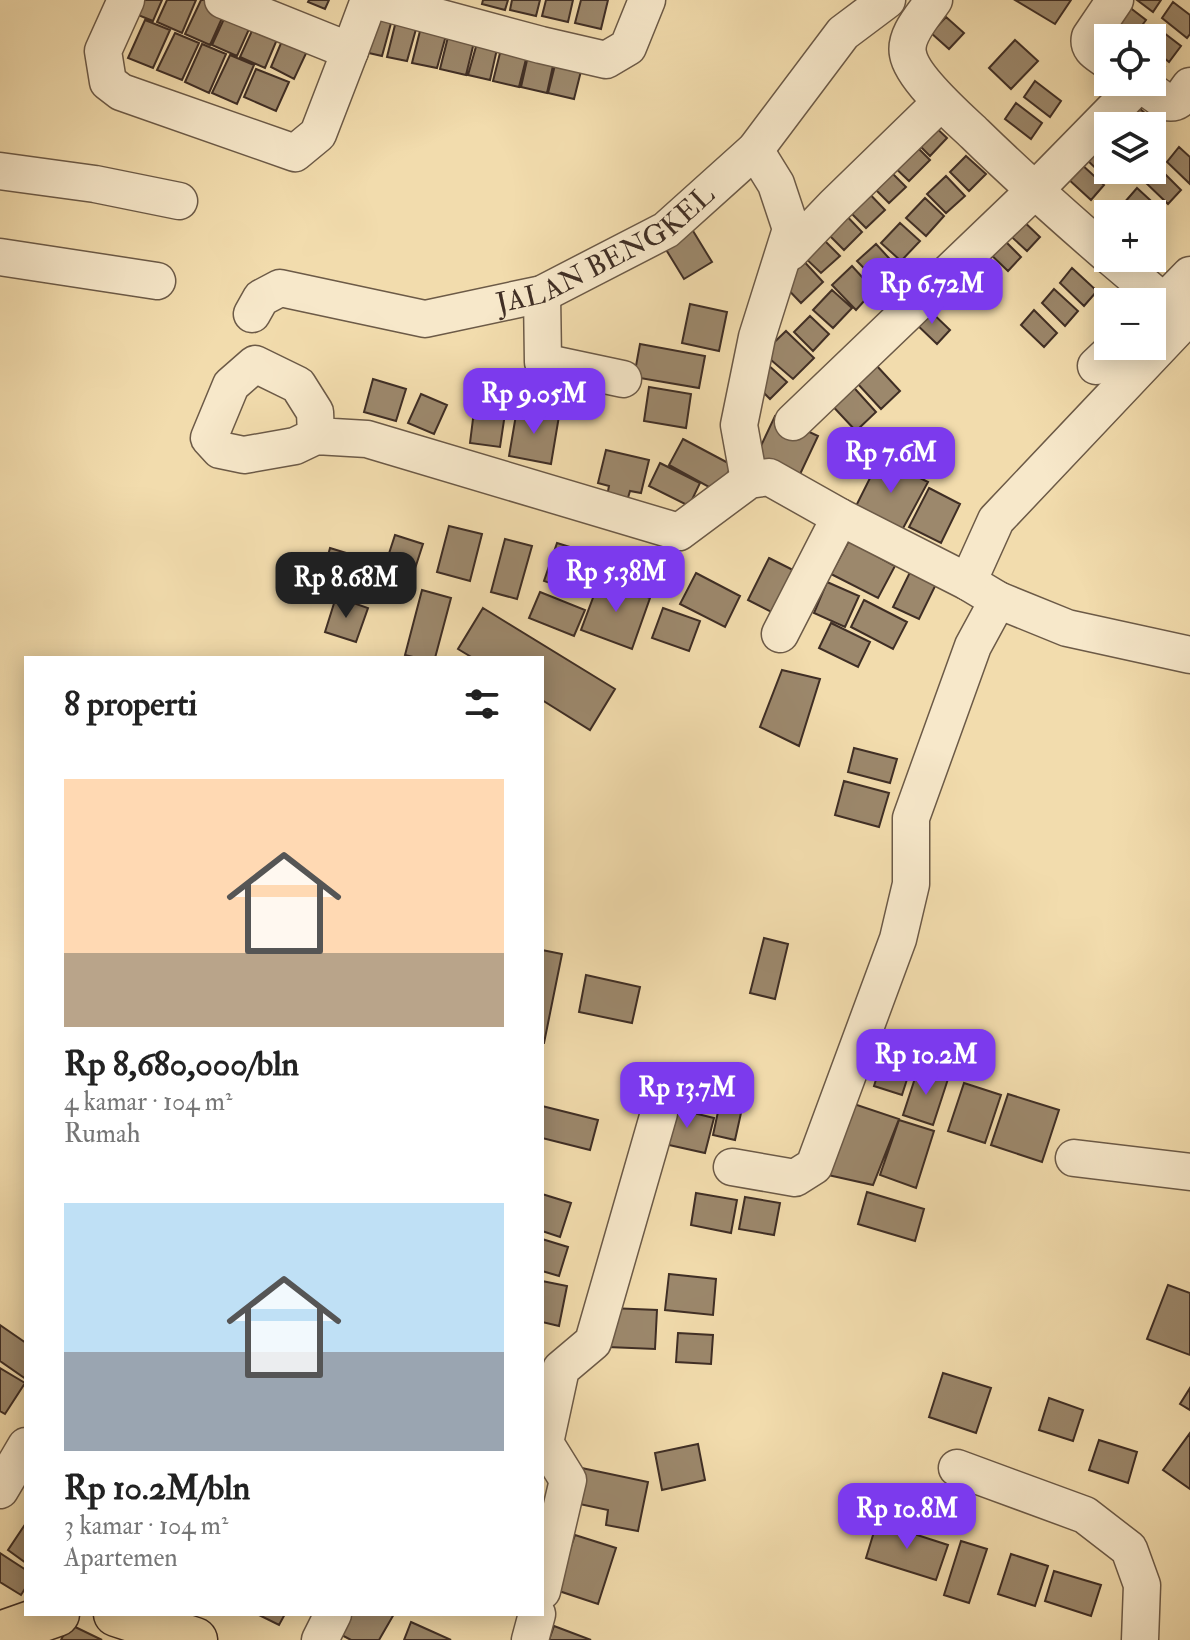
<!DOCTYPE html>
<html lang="id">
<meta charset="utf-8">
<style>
:root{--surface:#fff;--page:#f2f2f2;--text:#222;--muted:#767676;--accent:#7c3aed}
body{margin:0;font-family:"IM FELL Double Pica",serif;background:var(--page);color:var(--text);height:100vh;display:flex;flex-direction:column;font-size:30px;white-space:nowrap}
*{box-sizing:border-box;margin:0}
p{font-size:26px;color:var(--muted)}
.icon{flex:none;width:44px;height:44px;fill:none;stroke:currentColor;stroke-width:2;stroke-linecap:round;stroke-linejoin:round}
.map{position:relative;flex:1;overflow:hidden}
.side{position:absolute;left:24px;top:656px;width:520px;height:960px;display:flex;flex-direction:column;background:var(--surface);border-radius:0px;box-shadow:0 4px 20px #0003}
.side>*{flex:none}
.fabs{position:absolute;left:1094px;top:24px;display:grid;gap:16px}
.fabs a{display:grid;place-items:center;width:72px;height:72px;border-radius:0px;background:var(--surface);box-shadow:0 4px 20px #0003;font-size:40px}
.price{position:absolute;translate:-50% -68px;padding:0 18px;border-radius:16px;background:var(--accent);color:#fff;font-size:26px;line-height:52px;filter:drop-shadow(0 2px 4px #0008)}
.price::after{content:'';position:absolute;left:50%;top:48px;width:24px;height:18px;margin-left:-12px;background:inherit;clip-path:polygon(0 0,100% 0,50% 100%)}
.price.active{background:#222;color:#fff}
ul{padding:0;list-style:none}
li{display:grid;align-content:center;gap:16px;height:424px;padding:0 40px}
li span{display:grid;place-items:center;height:248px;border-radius:0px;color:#555}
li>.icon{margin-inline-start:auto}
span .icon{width:144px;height:144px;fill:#fffc;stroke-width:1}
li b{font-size:34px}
h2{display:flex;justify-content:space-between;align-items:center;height:96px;padding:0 40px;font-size:34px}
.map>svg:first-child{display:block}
</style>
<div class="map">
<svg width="1190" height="1640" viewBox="0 0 1190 1640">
<rect width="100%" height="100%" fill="#f2dcad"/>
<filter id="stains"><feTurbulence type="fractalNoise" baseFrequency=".0025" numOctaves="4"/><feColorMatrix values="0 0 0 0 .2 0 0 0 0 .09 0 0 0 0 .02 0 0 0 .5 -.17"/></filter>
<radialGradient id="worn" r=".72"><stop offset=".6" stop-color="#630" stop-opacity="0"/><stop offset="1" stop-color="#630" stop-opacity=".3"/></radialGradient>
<!-- building -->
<path fill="#9c886c" stroke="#3f2e25" stroke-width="2" d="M 133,0 L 162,0 L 153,21 L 128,11 Z
M 167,0 L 196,0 L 182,33 L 157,22 Z
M 201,0 L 211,0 L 227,7 L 210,45 L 185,34 Z
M 309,0 L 329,0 L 325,9 L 308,2 Z
M 483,0 L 508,0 L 505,10 L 482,4 Z
M 512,0 L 540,0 L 536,16 L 510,10 Z
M 546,0 L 573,0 L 568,22 L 542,16 Z
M 581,0 L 608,0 L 601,29 L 575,23 Z
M 1015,0 L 1071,0 L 1055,24 Z
M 1120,0 L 1146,20 L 1134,36 L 1109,16 Z
M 1137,0 L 1161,0 L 1153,12 Z
M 1173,2 L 1190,15 L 1190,34 L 1187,38 L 1162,18 Z
M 229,8 L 254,18 L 237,56 L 212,45 Z
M 370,11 L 393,16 L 382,56 L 360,51 Z
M 397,17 L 418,22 L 407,61 L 387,57 Z
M 946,17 L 964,33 L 949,49 L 931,33 Z
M 145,20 L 170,30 L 153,68 L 128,58 Z
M 257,20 L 281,30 L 265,68 L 240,57 Z
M 422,23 L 448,28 L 437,68 L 412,63 Z
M 1155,26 L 1181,46 L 1169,62 L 1152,48 L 1152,38 L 1146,38 Z
M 450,29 L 476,34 L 466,75 L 440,69 Z
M 175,33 L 199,43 L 182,80 L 157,70 Z
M 284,36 L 309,47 L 294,79 L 271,67 Z
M 479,36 L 499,40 L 490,80 L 468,75 Z
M 1015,40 L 1038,61 L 1011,89 L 989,68 Z
M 503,41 L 529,47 L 519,87 L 493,81 Z
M 202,44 L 226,54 L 209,93 L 185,82 Z
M 530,47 L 556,52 L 547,93 L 521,87 Z
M 558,53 L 584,59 L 574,99 L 548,93 Z
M 230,55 L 254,65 L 237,104 L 212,93 Z
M 1152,57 L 1165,67 L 1153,83 L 1152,82 Z
M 256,69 L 289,82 L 276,111 L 244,97 Z
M 1035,81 L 1061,101 L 1050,117 L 1024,97 Z
M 1016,103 L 1042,123 L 1031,139 L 1005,119 Z
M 1136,105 L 1160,127 L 1152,136 L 1152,126 L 1131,126 L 1124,119 Z
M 930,122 L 947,138 L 930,156 L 913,139 Z
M 910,140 L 930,160 L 909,181 L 889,162 Z
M 1098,144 L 1108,153 L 1108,170 L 1119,170 L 1109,181 L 1086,159 Z
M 1179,147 L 1190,157 L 1190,184 L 1167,162 Z
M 966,156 L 986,174 L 969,191 L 950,172 Z
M 1080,163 L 1104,185 L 1091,200 L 1067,178 Z
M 1158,167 L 1181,190 L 1168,204 L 1145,182 Z
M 887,168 L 906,187 L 889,203 L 870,184 Z
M 946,176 L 965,196 L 946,213 L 927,194 Z
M 862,186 L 885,210 L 866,228 L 842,204 Z
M 1137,188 L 1161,210 L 1152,220 L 1152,214 L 1136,214 L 1124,203 Z
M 925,198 L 944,216 L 926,236 L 906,218 Z
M 839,208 L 862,232 L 844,250 L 820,226 Z
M 1016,214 L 1040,237 L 1027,251 L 1003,229 Z
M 900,223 L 920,241 L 901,261 L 881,243 Z
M 690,226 L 712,262 L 684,279 L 662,243 Z
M 817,233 L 840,256 L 821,273 L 799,252 Z
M 998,234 L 1021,257 L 1008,271 L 985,249 Z
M 876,244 L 898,268 L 879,284 L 857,261 Z
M 799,256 L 823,282 L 801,303 L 777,278 Z
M 977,256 L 1001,278 L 988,293 L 965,270 Z
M 852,266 L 874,290 L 856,310 L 832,285 Z
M 1072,268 L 1097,291 L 1084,306 L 1060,283 Z
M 1054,289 L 1078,311 L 1065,326 L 1042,303 Z
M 832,290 L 852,308 L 833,328 L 813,310 Z
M 690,304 L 727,312 L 719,351 L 682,343 Z
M 926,307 L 950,330 L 937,344 L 914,322 Z
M 1034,310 L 1057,333 L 1044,347 L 1021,325 Z
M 810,316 L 829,334 L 813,351 L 794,332 Z
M 786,331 L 814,358 L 793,379 L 763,353 Z
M 640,344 L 705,356 L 699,388 L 634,377 Z
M 767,364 L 787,382 L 770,399 L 751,380 Z
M 876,365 L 900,391 L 881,409 L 857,383 Z
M 373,379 L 406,389 L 396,421 L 364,412 Z
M 847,380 L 876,412 L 856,431 L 826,399 Z
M 649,387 L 691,394 L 686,428 L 644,421 Z
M 421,394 L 447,405 L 434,434 L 408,423 Z
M 475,403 L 506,407 L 500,447 L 470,443 Z
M 517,409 L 559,416 L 551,464 L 509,456 Z
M 775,416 L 818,436 L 795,485 L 752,465 Z
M 683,439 L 732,465 L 718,492 L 669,465 Z
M 606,450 L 649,460 L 641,493 L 630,491 L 627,501 L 607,496 L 609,486 L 598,483 Z
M 880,458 L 928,482 L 901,532 L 855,508 Z
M 660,463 L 700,483 L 689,506 L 649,486 Z
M 929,488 L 960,504 L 941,543 L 909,527 Z
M 449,526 L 482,534 L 470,581 L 437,572 Z
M 395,535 L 423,544 L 409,587 L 381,578 Z
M 852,535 L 875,548 L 873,554 L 895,566 L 878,598 L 831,574 Z
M 505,539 L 532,546 L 517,599 L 491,592 Z
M 557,543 L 592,554 L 579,593 L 544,581 Z
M 330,548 L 372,561 L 364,586 L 323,574 Z
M 769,558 L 805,576 L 783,618 L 748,600 Z
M 915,562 L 941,574 L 919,619 L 893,607 Z
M 696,573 L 740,596 L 725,627 L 680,604 Z
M 600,579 L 650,598 L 632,649 L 581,630 Z
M 827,582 L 859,596 L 845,627 L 814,613 Z
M 422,590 L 451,598 L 435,658 L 417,658 L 405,655 Z
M 540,592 L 585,610 L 574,636 L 529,618 Z
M 336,597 L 368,608 L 356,642 L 325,632 Z
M 864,600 L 907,622 L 893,649 L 851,627 Z
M 483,608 L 615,689 L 590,730 L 542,700 L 542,658 L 473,658 L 458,649 Z
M 663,608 L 700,621 L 689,651 L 652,638 Z
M 831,623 L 870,642 L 858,667 L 819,648 Z
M 782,670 L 820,679 L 799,746 L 760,727 Z
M 854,748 L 897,759 L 890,783 L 848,772 Z
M 844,781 L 889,793 L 879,827 L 835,815 Z
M 764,938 L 788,944 L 775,999 L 750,993 Z
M 542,950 L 562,954 L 544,1043 L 542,1043 Z
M 586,975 L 640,987 L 632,1023 L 579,1012 Z
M 888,1042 L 916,1051 L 902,1095 L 874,1086 Z
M 918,1069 L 948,1079 L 933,1125 L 903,1115 Z
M 964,1083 L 1001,1095 L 985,1143 L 948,1131 Z
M 1008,1094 L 1059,1110 L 1042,1162 L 991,1145 Z
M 721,1098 L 743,1104 L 735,1140 L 713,1135 Z
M 842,1100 L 899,1119 L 873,1185 L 819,1173 Z
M 542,1106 L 598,1120 L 590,1150 L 542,1138 Z
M 669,1107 L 714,1118 L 705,1153 L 660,1143 Z
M 899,1120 L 934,1131 L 916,1188 L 880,1175 Z
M 867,1192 L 924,1209 L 915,1241 L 858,1224 Z
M 696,1193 L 737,1200 L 731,1233 L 691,1225 Z
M 542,1194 L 571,1203 L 560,1237 L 542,1231 Z
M 745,1197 L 780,1203 L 774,1235 L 739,1229 Z
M 542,1239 L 568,1247 L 559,1276 L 542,1271 Z
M 669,1274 L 716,1279 L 713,1315 L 665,1310 Z
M 542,1281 L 567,1286 L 559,1326 L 542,1322 Z
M 1168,1285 L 1190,1293 L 1190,1355 L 1147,1339 Z
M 610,1308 L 657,1310 L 655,1349 L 608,1347 Z
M 0,1325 L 26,1343 L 26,1379 L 0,1361 Z
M 678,1333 L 713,1335 L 711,1364 L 676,1362 Z
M 0,1368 L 25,1383 L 5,1414 L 0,1411 Z
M 943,1373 L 991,1388 L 976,1433 L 929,1417 Z
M 1190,1388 L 1190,1410 L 1180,1404 Z
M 1049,1398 L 1083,1410 L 1073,1441 L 1039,1430 Z
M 1190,1433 L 1190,1489 L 1163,1470 Z
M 1099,1440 L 1137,1452 L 1128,1483 L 1089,1470 Z
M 698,1444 L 705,1480 L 662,1490 L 655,1453 Z
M 577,1467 L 648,1482 L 638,1531 L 606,1525 L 608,1510 L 570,1502 Z
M 877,1522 L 948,1545 L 936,1580 L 866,1558 Z
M 26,1523 L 26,1563 L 8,1550 Z
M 575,1535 L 616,1548 L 598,1604 L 556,1590 Z
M 961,1541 L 987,1549 L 969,1603 L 944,1595 Z
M 0,1553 L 26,1570 L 26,1587 L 21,1595 L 0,1582 Z
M 1011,1554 L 1048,1566 L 1035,1606 L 998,1594 Z
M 1054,1571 L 1101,1585 L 1091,1616 L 1045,1601 Z
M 257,1614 L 285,1614 L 279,1625 Z
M 344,1614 L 394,1614 L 379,1640 L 351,1640 L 334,1631 Z
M 411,1622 L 451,1640 L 404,1640 Z
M 69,1624 L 102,1640 L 61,1640 Z
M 554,1626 L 591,1640 L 549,1640 Z"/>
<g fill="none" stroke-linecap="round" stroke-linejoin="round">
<!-- minor casing -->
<g stroke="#6c5a47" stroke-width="39">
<g id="minor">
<path d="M 126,0 L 103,51 L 108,82 L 121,92 L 295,153 L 318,134 L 350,51"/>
<path d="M 223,0 L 350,51 L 369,0"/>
<path d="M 374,0 L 541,45 L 606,60 L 628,47 L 647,0"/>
<path d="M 934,0 C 924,15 904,35 908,54 C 912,78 957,117 975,134 C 1018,176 1063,216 1108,255"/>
<path d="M 1108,61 C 1099,54 1087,50 1090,37 L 1115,0"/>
<path d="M 1138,82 L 1166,102 C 1179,105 1183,95 1190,86"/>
<path d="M 0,171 L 95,184 L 179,201"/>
<path d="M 790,252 L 834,206 L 941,102"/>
<path d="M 0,257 L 157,281"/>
<path d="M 1112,258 L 1185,320"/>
<path d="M 542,294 L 543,362 L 623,379"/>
<path id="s1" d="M 252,314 L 261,298 L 280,288 L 425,319 L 542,294 L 666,230 L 755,150 L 843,33 L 887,0"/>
<path d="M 1152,314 L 1190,275"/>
<path d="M 1096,366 L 1117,346"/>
<path d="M 793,422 L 1034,191 L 1129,94"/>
<path d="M 316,436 L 315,412 L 298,385 L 255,364 L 231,385 L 209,438 L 220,450 L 244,455 L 295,446 L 316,436 L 367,439 L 679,532 L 749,480 L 769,477 L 840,517 L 968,582 L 998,600 L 1067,628 L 1190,655"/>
<path d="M 749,480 L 739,425 L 757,337 L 791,229 L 776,184 L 755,150"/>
<path d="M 968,582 L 996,520 L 1190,315"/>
<path d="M 780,634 L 840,517"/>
<path d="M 1074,1158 L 1190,1172"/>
<path d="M 732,1167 L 795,1178 L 814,1166 L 898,939 L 911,884 L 911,818 L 973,646 L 998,600"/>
<path d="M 957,1468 L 1085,1515 L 1129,1549 L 1142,1585 L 1140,1640"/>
<path d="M 0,1490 L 26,1446"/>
<path d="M 542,1591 L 568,1480 L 545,1443 L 561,1369 L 593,1342 L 659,1113"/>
<path d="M 320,1640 L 333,1614"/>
<path d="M 530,1640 L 537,1614"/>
</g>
</g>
<!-- major casing -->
<g stroke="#3f2e25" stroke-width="47">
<path id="major" d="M 116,1614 L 195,1640
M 0,1634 L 57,1614"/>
</g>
<!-- minor -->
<use href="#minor" stroke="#f7e8ca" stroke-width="36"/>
<!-- major -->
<use href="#major" stroke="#f2dcad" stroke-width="44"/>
</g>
<g text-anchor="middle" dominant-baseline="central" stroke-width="6" stroke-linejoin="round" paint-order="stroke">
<!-- street labels -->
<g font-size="28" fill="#3f2e25" stroke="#f7e8ca">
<text stroke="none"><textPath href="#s1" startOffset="384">JALAN BENGKEL</textPath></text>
</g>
</g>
<rect width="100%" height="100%" filter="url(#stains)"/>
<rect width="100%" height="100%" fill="url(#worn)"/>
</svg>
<div class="fabs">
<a><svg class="icon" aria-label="locate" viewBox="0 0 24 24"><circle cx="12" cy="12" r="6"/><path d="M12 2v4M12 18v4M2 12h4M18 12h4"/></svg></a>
<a><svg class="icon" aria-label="layers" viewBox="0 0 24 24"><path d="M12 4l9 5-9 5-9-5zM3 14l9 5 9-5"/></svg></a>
<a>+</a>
<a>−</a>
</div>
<b class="price" style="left:932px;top:326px">Rp 6.72M</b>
<b class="price" style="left:534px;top:436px">Rp 9.05M</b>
<b class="price" style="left:891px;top:495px">Rp 7.6M</b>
<b class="price" style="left:616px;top:614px">Rp 5.38M</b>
<b class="price active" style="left:346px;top:620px">Rp 8.68M</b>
<b class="price" style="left:926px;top:1097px">Rp 10.2M</b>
<b class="price" style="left:687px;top:1130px">Rp 13.7M</b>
<b class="price" style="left:907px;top:1551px">Rp 10.8M</b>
<section class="side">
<h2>8 properti<svg class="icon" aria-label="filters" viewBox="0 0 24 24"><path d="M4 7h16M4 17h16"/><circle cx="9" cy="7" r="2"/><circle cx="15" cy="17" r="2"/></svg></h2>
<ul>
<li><span style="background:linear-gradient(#ffd9b3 70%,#b9a48a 0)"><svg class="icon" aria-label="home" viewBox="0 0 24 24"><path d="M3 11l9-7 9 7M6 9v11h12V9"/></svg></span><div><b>Rp 8,680,000/bln</b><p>4 kamar · 104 m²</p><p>Rumah</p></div></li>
<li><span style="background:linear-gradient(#bfe0f5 60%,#9aa5b1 0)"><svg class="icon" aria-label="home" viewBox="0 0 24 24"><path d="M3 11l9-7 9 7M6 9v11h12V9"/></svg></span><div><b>Rp 10.2M/bln</b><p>3 kamar · 104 m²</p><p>Apartemen</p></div></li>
</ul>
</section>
</div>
